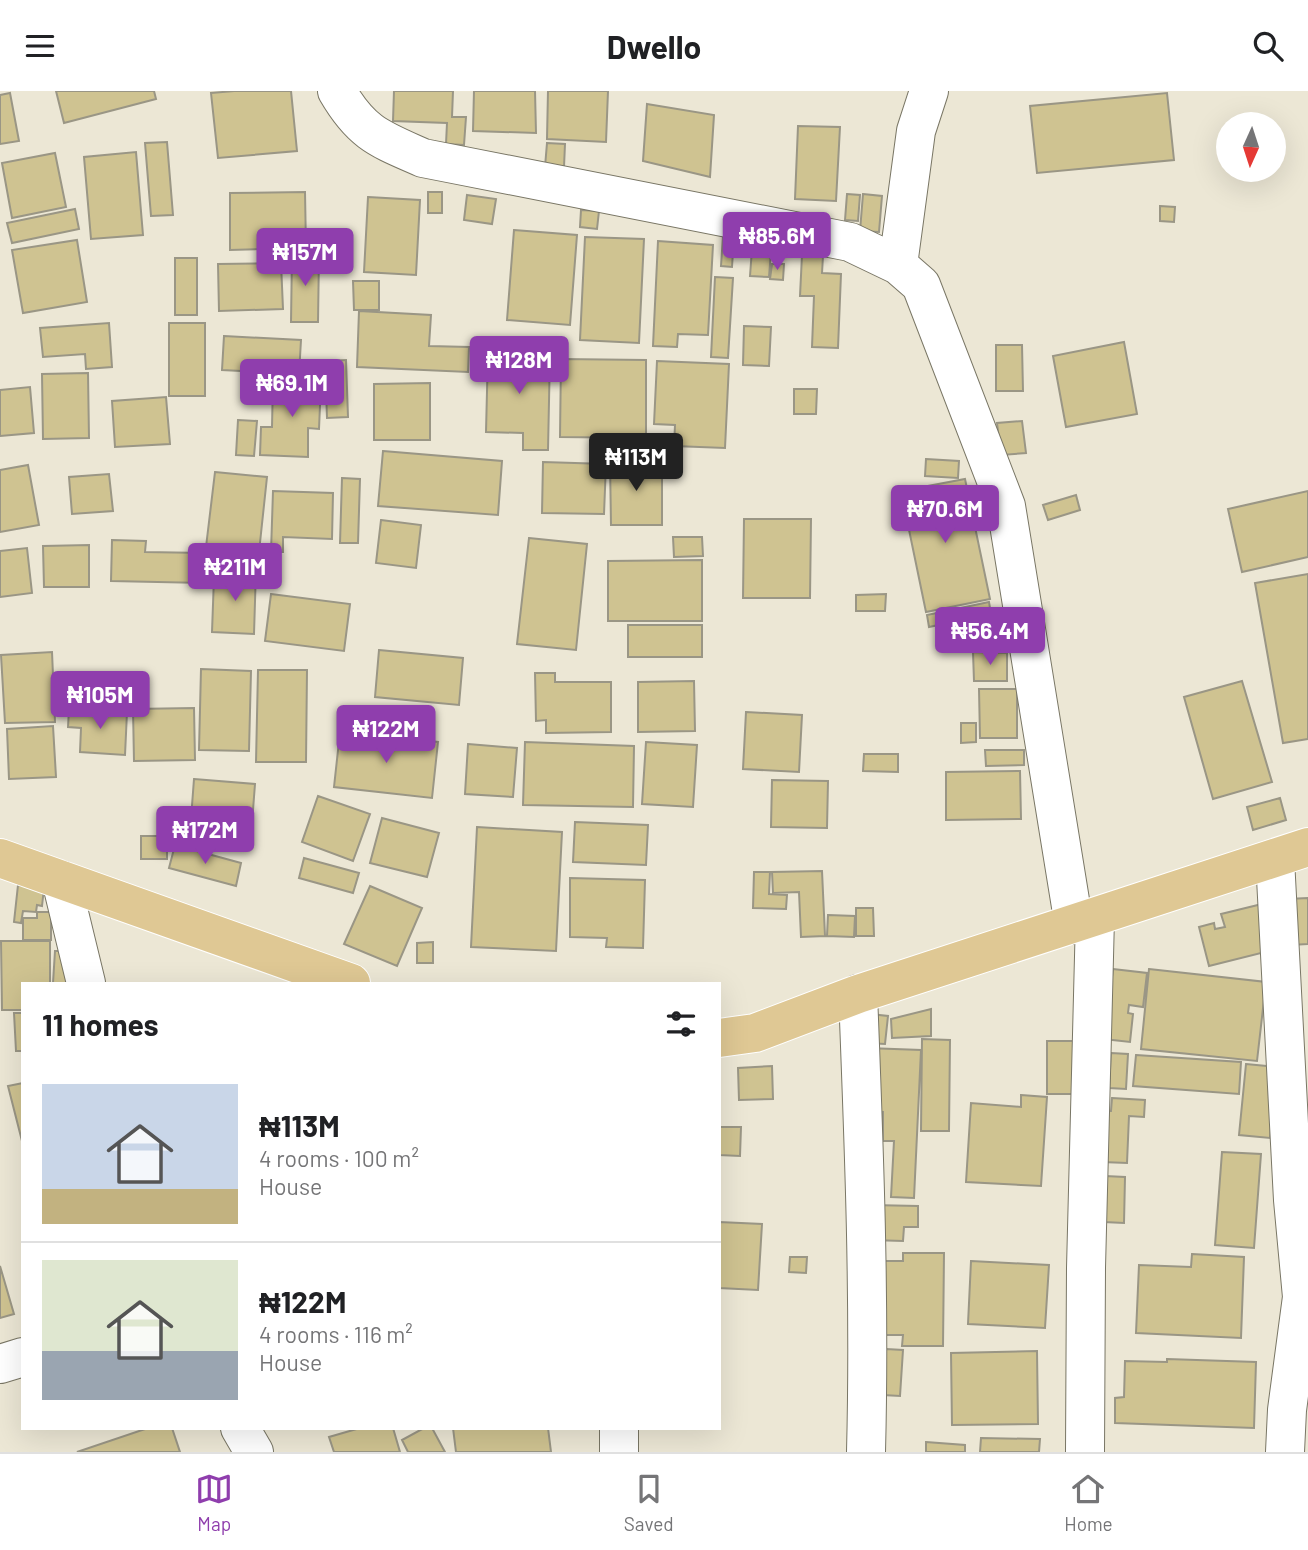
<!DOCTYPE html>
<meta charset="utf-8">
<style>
:root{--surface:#fff;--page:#f6f6f6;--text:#202124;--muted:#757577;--line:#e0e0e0;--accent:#8f3ead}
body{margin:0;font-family:Barlow,sans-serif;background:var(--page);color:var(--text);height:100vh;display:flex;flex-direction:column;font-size:26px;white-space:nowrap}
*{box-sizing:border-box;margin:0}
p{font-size:23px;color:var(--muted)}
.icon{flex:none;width:38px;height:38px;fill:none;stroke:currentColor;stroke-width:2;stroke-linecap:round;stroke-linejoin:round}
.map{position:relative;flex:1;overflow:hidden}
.panel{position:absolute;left:21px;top:891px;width:700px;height:448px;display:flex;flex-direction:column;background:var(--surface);border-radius:0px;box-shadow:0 7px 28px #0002}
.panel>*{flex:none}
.needle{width:46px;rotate:183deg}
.tools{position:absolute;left:1216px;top:21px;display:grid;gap:14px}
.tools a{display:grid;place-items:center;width:70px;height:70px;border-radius:50%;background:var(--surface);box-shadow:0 7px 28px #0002;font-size:35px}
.price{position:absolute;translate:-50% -60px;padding:0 16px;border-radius:7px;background:var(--accent);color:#fff;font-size:23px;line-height:46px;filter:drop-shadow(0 2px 4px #0008)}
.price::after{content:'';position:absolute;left:50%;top:42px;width:21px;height:16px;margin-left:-10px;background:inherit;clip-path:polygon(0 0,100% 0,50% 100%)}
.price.on{background:#222;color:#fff}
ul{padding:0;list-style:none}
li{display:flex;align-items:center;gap:21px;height:175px;padding:0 21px}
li+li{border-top:2px solid var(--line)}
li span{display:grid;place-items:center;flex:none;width:196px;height:140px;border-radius:0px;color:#555}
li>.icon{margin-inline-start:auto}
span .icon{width:84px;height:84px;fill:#fffc;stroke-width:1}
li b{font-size:30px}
h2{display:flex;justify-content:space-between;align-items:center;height:84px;padding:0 21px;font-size:30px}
header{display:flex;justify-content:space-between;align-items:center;height:91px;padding:0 21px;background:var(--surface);font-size:32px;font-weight:700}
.menu{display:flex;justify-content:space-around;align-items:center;height:98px;border-top:2px solid var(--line);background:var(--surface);font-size:19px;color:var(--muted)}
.menu a{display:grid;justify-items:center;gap:4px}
.menu .on{color:var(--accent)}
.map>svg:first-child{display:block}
</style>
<header><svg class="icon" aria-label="menu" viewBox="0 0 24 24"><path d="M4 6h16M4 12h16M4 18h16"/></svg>Dwello<svg class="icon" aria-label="search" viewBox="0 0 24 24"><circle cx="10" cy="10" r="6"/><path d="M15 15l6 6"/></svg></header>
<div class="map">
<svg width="1308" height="1361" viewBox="0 0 1308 1361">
<rect width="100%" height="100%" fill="#ece7d5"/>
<!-- building -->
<path fill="#cfc391" stroke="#9a9685" stroke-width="2" d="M 56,0 L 154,0 L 156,8 L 64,32 Z
M 234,0 L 291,0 L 297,60 L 218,67 L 211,2 Z
M 394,0 L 453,0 L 452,26 L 466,26 L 464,54 L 446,53 L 447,32 L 393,30 Z
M 474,0 L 535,0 L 536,42 L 473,40 Z
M 548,0 L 608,0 L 606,51 L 547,48 Z
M 10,2 L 19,50 L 0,53 L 0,4 Z
M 1167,2 L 1174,69 L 1037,82 L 1030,15 Z
M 647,13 L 714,24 L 710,86 L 643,70 Z
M 798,35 L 840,36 L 836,110 L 795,108 Z
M 167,51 L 173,124 L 151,125 L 145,52 Z
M 547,52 L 565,53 L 564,76 L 545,76 Z
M 136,61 L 143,144 L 91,148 L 84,66 Z
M 55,62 L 66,116 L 12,127 L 2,72 Z
M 305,101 L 306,157 L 230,159 L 230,102 Z
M 428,101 L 442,101 L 442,122 L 428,122 Z
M 847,103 L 860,104 L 858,130 L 845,129 Z
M 863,103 L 882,105 L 879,141 L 860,140 Z
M 467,104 L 496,108 L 492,133 L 464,129 Z
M 368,106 L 420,109 L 416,184 L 364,181 Z
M 1160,115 L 1175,116 L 1174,131 L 1160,130 Z
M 75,118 L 79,138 L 12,152 L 7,132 Z
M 581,119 L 599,120 L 597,138 L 580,136 Z
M 514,139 L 577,144 L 570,234 L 507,229 Z
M 723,145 L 734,145 L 732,176 L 721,175 Z
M 585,146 L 644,148 L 639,252 L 580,249 Z
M 77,149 L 87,211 L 23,222 L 12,159 Z
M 658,150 L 713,154 L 708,244 L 678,243 L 677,256 L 653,255 Z
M 752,158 L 771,160 L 769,186 L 750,185 Z
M 292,163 L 319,163 L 318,231 L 291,231 Z
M 802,164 L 823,165 L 822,182 L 841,183 L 838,257 L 812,256 L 814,205 L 800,205 Z
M 175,167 L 197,167 L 197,224 L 175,224 Z
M 281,172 L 283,218 L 219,220 L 218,173 Z
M 772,173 L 784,173 L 783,189 L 770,188 Z
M 715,186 L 733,187 L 728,267 L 711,266 Z
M 353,190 L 379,190 L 379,219 L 354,219 Z
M 359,220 L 431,224 L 429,255 L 469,256 L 468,281 L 357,276 Z
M 109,232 L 112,276 L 86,278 L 85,263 L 43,266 L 40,237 Z
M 169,232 L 205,232 L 205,305 L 169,305 Z
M 744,235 L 771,236 L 769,275 L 743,274 Z
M 224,245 L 301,249 L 299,283 L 222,279 Z
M 1124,251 L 1137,323 L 1066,336 L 1053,265 Z
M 996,254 L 1022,254 L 1023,300 L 996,300 Z
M 488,260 L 550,262 L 548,359 L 523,359 L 523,342 L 486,341 Z
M 561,268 L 646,269 L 646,347 L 560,346 Z
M 346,269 L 348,326 L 327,327 L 325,270 Z
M 657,270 L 729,273 L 725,357 L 674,355 L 675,334 L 654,333 Z
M 88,282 L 89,347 L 43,348 L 42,283 Z
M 273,290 L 321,291 L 319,338 L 308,337 L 308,366 L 260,364 L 261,336 L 272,336 Z
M 430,292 L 430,349 L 374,349 L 374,293 Z
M 30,296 L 34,342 L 0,345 L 0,299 Z
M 794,298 L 817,298 L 816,323 L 794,323 Z
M 166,306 L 170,353 L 115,356 L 112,310 Z
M 238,329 L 257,330 L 254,365 L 236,364 Z
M 1022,330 L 1026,362 L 1001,364 L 997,332 Z
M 383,360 L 502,370 L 498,424 L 378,415 Z
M 926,368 L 959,370 L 958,387 L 925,385 Z
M 662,370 L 662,434 L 611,434 L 610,371 Z
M 543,371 L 606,373 L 604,423 L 542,422 Z
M 28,374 L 39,434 L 0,441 L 0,379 Z
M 215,381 L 267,386 L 259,461 L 206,456 Z
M 109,383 L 113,420 L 72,423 L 69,386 Z
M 342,387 L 360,388 L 358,452 L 340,452 Z
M 965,388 L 990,508 L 926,521 L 901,400 Z
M 273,400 L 333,402 L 332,448 L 283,446 L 283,461 L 271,461 Z
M 1308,400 L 1308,466 L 1242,481 L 1228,418 Z
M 1076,404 L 1080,419 L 1048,429 L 1043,414 Z
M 744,428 L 811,428 L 810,507 L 743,507 Z
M 381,429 L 421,434 L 416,477 L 376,472 Z
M 673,446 L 702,446 L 703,465 L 674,466 Z
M 529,447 L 587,453 L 576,559 L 517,553 Z
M 112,449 L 146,450 L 145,461 L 205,462 L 204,492 L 111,490 Z
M 89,454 L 89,496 L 44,496 L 43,455 Z
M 27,457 L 32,502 L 0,506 L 0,460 Z
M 702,469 L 702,530 L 608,530 L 608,470 Z
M 237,478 L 256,478 L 254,543 L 212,541 L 214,486 L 237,487 Z
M 1308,483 L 1308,648 L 1283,652 L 1255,492 Z
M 271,503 L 350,513 L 344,560 L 265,550 Z
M 886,503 L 885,520 L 856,520 L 856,504 Z
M 989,511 L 991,523 L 929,536 L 927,524 Z
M 628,534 L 702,534 L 702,566 L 628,566 Z
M 379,559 L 463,567 L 459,614 L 375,606 Z
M 52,561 L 55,631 L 5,632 L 1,564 Z
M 973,561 L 1007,562 L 1007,590 L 974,590 Z
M 201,578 L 251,580 L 249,660 L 199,659 Z
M 258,579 L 307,579 L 306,671 L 256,671 Z
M 535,582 L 555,582 L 555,591 L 611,591 L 611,641 L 546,642 L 546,629 L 536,630 Z
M 694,590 L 695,640 L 638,641 L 638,591 Z
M 1242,590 L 1272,691 L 1213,708 L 1184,606 Z
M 979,598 L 1017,598 L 1017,647 L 980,647 Z
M 194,617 L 195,669 L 134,670 L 133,618 Z
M 69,618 L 127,621 L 125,664 L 80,661 L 81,637 L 68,636 Z
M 746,621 L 802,624 L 799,681 L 743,678 Z
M 961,632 L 976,632 L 976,651 L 961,652 Z
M 53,635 L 56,686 L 9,688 L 7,638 Z
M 340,641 L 438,651 L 432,707 L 334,696 Z
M 525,651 L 634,655 L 633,716 L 523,714 Z
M 646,651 L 697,654 L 693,716 L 642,713 Z
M 468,653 L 517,657 L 513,706 L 465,703 Z
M 985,659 L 1024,659 L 1024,674 L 986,675 Z
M 864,663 L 898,663 L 898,681 L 863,680 Z
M 1020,680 L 1021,728 L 946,729 L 946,681 Z
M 194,688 L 255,693 L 250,758 L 189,754 Z
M 772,689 L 828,690 L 827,737 L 771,736 Z
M 318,705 L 370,723 L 353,770 L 302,751 Z
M 1280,707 L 1286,729 L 1253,739 L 1247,716 Z
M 382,727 L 439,742 L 427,786 L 370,772 Z
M 575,731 L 648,734 L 646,774 L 573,771 Z
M 477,736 L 562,741 L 556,860 L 471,856 Z
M 141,745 L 167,745 L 167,768 L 141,768 Z
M 175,754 L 241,772 L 236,795 L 169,777 Z
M 304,767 L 359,782 L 353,802 L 299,787 Z
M 822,780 L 825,845 L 801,846 L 799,801 L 773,802 L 772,781 Z
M 754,781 L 770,781 L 769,803 L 787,804 L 786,818 L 753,817 Z
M 570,787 L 645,789 L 643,857 L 606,856 L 607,847 L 570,846 Z
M 18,794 L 44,797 L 42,815 L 37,814 L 36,821 L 23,820 L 21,832 L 14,831 Z
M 370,795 L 422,817 L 397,875 L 344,853 Z
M 1308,807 L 1308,853 L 1291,854 L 1288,808 Z
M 1266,812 L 1277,858 L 1209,875 L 1199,836 L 1214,832 L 1215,838 L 1225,836 L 1221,823 Z
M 856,817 L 873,817 L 874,845 L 856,845 Z
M 37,821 L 51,821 L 51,849 L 23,849 L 23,827 L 37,827 Z
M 828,824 L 855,825 L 854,846 L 827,845 Z
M 1,850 L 50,850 L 50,892 L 23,892 L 23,919 L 2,919 Z
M 433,851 L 433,872 L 417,872 L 417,852 Z
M 55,860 L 68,860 L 66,892 L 53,892 Z
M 1113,878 L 1147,882 L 1143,916 L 1129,914 L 1128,922 L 1133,923 L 1130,951 L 1104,948 Z
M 1149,878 L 1266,891 L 1257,970 L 1141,958 Z
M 931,918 L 931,945 L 892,947 L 891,928 Z
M 14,922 L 23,922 L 23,960 L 16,960 Z
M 870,923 L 888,925 L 885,953 L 867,952 Z
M 922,948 L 950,949 L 949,1040 L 921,1040 Z
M 1047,950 L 1076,950 L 1076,1003 L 1047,1003 Z
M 867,957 L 921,959 L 914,1107 L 891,1106 L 894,1050 L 883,1050 L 883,1021 L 864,1020 Z
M 1111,962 L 1128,963 L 1126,998 L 1109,997 Z
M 1136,964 L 1241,971 L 1239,1003 L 1133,995 Z
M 1246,973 L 1277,976 L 1270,1047 L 1239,1044 Z
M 772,975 L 773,1008 L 739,1009 L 738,977 Z
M 23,992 L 23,1049 L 22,1050 L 8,995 Z
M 1021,1004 L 1047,1006 L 1041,1095 L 966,1091 L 971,1012 L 1021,1016 Z
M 1112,1007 L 1145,1009 L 1144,1026 L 1129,1025 L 1127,1072 L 1102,1071 L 1104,1020 L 1111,1020 Z
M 719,1036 L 741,1036 L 740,1065 L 719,1064 Z
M 1222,1061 L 1261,1063 L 1254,1157 L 1215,1154 Z
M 1105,1085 L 1125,1086 L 1124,1132 L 1104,1131 Z
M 871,1114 L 918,1115 L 918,1136 L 904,1136 L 903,1150 L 871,1149 Z
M 719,1131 L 762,1133 L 758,1199 L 719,1197 Z
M 903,1162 L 944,1162 L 943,1255 L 902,1255 L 903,1244 L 876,1244 L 876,1170 L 903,1170 Z
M 1192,1163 L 1244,1166 L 1241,1247 L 1136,1242 L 1139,1174 L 1191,1176 Z
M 790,1166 L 807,1166 L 806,1182 L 789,1181 Z
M 971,1170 L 1049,1174 L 1045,1237 L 968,1233 Z
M 0,1175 L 14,1223 L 0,1227 Z
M 886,1258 L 903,1259 L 900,1305 L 883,1304 Z
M 1037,1260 L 1038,1333 L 952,1334 L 951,1262 Z
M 1167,1268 L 1256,1271 L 1254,1337 L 1115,1332 L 1115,1307 L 1124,1306 L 1125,1270 L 1167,1271 Z
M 148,1337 L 172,1337 L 180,1361 L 77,1361 Z
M 360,1337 L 393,1337 L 400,1361 L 334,1361 L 329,1346 Z
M 424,1337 L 432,1337 L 445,1361 L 408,1361 L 402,1349 Z
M 453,1337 L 548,1337 L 551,1361 L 456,1361 Z
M 981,1347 L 1040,1348 L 1039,1361 L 980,1361 Z
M 926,1351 L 965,1354 L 965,1361 L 926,1361 Z"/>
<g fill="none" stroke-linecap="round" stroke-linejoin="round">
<!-- minor casing -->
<g stroke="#797665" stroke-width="40">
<path id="minor" d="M 337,0 C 362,43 380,48 423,67 L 850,151 L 898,174 L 921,194 L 1006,415 L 1074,834
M 898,174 L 916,40 L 929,0
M 1275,768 L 1293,1109 L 1302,1206 L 1287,1319 L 1285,1361
M 61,789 L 86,892
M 858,903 C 864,1055 870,1208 866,1361
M 0,1273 L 23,1266
M 240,1337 L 254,1361
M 619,1337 L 619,1361
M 1085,1361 L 1086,1177 L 1095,827"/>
</g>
<!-- major casing -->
<g stroke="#fff" stroke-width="40">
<path id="major" d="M 0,767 L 351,892
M 719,947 L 755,942 L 858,903 L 1308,756"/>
</g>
<!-- minor -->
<use href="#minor" stroke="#fff" stroke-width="38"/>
<!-- major -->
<use href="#major" stroke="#dfc894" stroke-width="38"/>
</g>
</svg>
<div class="tools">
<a><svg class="needle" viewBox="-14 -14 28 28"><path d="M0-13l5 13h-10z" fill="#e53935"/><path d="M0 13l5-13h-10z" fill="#757577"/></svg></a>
</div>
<b class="price" style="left:777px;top:181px">₦85.6M</b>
<b class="price" style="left:305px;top:197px">₦157M</b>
<b class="price" style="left:519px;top:305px">₦128M</b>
<b class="price" style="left:292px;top:328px">₦69.1M</b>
<b class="price on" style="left:636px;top:402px">₦113M</b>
<b class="price" style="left:945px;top:454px">₦70.6M</b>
<b class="price" style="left:235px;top:512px">₦211M</b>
<b class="price" style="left:990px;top:576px">₦56.4M</b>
<b class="price" style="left:100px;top:640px">₦105M</b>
<b class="price" style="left:386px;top:674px">₦122M</b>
<b class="price" style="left:205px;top:775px">₦172M</b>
<section class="panel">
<h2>11 homes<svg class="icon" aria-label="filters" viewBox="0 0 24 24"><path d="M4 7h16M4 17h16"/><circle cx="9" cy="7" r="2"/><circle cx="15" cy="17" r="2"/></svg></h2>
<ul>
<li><span style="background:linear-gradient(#c9d6e8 75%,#c2b280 0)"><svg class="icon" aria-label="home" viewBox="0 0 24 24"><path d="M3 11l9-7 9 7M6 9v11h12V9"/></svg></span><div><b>₦113M</b><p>4 rooms · 100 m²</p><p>House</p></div></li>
<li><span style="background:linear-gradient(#dfe7d0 65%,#9aa5b1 0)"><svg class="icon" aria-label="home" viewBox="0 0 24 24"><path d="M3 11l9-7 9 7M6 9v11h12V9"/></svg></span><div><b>₦122M</b><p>4 rooms · 116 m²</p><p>House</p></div></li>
</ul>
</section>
</div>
<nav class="menu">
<a class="on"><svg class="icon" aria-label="map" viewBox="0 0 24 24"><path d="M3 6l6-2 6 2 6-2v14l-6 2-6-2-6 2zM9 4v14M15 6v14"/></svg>Map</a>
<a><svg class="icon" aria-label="saved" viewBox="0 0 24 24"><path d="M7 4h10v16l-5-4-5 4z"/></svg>Saved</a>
<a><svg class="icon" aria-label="home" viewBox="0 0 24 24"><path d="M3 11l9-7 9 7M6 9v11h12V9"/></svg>Home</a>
</nav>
